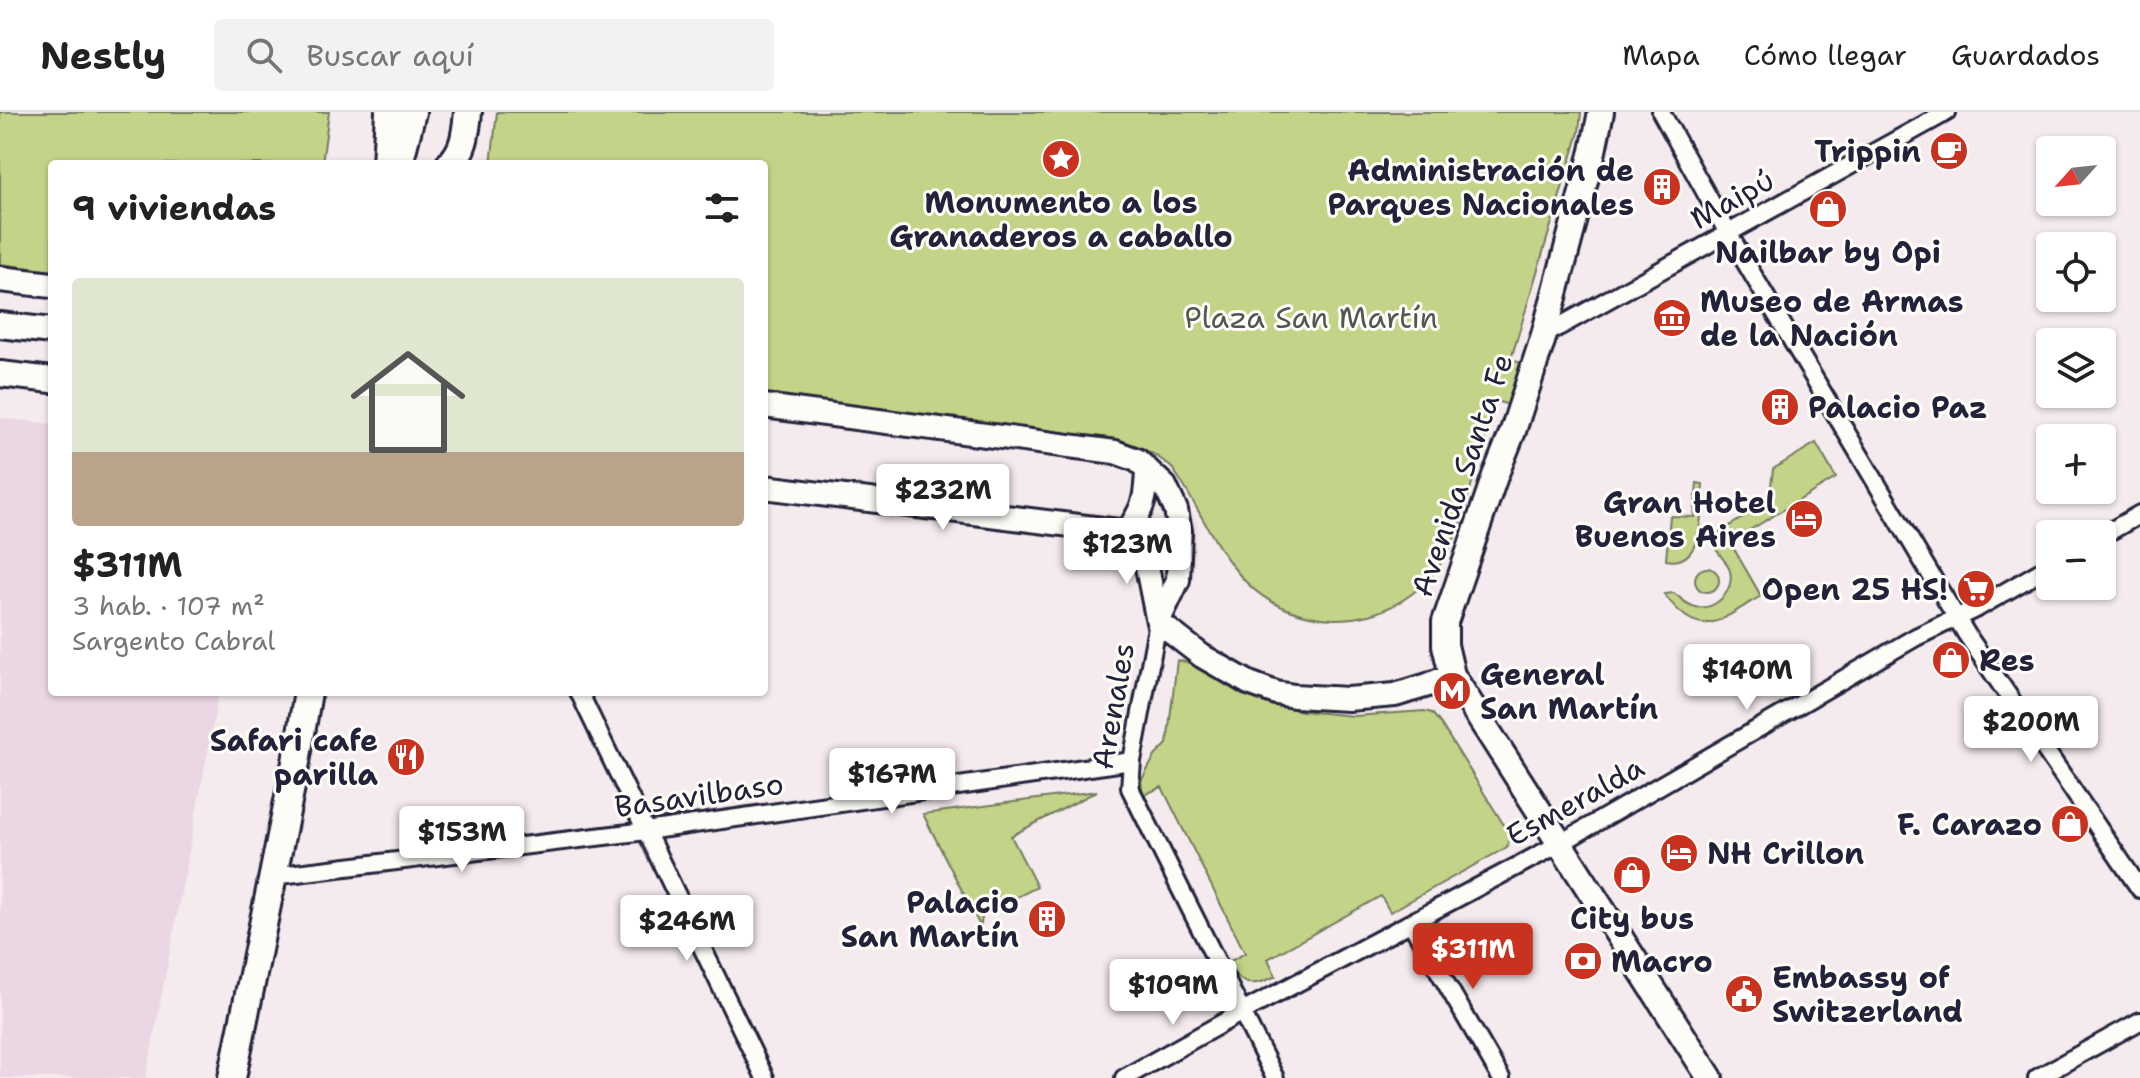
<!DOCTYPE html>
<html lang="es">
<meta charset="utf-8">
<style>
:root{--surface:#fff;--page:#f2f2f2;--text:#222;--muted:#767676;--line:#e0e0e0;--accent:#c8321e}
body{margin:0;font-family:"Shantell Sans",sans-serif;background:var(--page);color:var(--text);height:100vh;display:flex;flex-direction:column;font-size:30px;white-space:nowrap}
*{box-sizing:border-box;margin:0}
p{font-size:26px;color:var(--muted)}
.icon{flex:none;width:44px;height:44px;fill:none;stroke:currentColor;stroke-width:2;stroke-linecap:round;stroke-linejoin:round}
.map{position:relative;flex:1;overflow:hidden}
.panel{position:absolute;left:48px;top:48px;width:720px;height:536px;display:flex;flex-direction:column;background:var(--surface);border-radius:8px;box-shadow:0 2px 6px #0004}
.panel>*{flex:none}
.needle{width:52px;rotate:243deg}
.controls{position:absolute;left:2036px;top:24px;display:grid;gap:16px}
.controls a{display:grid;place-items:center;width:80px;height:80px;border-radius:8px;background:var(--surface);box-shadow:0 2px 6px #0004;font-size:40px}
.price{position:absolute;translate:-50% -68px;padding:0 18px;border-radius:8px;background:#fff;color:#222;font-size:26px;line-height:52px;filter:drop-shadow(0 2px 4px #0008)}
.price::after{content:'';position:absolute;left:50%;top:48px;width:24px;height:18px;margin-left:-12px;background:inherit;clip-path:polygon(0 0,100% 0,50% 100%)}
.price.on{background:var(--accent);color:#fff}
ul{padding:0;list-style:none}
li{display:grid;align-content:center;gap:16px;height:424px;padding:0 24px}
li+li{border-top:2px solid var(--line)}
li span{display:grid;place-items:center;height:248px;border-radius:8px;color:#555}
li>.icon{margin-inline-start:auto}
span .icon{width:144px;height:144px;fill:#fffc;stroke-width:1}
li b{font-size:34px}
h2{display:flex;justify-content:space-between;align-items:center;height:96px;padding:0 24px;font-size:34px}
header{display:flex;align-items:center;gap:48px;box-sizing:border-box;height:112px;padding:0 40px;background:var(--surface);border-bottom:2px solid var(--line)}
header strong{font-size:38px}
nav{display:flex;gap:44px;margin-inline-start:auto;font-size:28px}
.search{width:560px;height:72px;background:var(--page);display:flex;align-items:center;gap:20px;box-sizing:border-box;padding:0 28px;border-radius:8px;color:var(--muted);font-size:30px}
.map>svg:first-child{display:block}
</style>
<header>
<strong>Nestly</strong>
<div class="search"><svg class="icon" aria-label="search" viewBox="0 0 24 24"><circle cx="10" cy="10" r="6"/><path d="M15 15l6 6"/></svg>Buscar aquí</div>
<nav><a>Mapa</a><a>Cómo llegar</a><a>Guardados</a></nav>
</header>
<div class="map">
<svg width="2140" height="966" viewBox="0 0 2140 966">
<rect width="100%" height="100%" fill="#f5ebee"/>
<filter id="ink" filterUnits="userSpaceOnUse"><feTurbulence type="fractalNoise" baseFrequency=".0125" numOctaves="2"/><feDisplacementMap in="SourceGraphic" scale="16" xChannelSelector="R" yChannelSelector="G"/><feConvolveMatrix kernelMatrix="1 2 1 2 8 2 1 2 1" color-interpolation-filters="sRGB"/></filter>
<g filter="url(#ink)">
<!-- built -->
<path fill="#ebd6e3" d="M 0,306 L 52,312 L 52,580 L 219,580 L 146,966 L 0,966 Z"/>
<!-- green -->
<path fill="#c3d387" stroke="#727a61" stroke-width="2" d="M 0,0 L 329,0 L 322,52 L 52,52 L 52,159 L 0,152 Z
M 497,0 L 1581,0 L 1579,20 L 1511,247 L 1527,254 L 1512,294 L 1496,289 C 1488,316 1480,344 1472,371 C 1465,396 1458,423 1445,445 C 1420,485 1380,508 1333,507 C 1302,506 1268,493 1246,470 C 1215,438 1198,393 1173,357 C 1155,340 1137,333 1113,327 L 764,282 L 764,52 L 491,52 Z
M 1816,331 L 1836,366 L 1730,430 L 1761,484 C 1718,509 1701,531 1664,482 L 1674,481 C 1681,487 1687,493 1696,495 C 1716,499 1735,478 1730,459 C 1727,450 1720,444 1716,437 L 1716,428 L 1721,419 L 1769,390 L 1773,357 Z
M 1697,371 L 1703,372 C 1701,396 1705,456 1666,448 L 1670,404 L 1694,405 Z
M1695 468a12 12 0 1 1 24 0a12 12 0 1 1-24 0Z
M 1177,548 L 1193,552 L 1242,583 L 1302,599 L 1354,604 L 1424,599 L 1432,601 L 1441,612 L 1507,718 L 1510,725 L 1507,735 L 1390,800 L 1381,784 L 1268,847 L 1276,864 C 1252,876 1241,875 1227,851 L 1245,841 L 1162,675 L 1143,683 L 1141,669 L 1155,644 L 1167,632 Z
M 1097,679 L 1011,724 L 1037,775 L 1005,791 L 1009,801 L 996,795 C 985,798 980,804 981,816 L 923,702 Z"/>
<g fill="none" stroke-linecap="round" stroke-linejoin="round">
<!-- minor casing -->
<g stroke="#22223b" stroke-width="22">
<path id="minor" d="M 1661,0 L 1728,121 L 1938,475 L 1967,523 L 2140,777
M 1544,223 L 1947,0
M 2102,424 L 2140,402
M 1158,510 L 1132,649 L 1130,676 L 1275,966
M 579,580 L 765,966
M 272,764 L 646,719 L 1132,649
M 1411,811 L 1501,966
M 1124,966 L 1242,900 L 1559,732 L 1916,525 L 1979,495 L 2050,454
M 2037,966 L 2140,909"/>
</g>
<!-- tertiary casing -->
<g stroke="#22223b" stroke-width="28">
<path id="tertiary" d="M 764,294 L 1115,340 L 1137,348 L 1165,374 L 1176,398 L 1180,419 L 1178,468 L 1158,510
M 764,375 L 1127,420 L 1143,435 L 1158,510 L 1202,544 L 1249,571 L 1276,581 L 1294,584 L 1348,587 L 1395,583 L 1428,573 L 1452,563
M 1127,420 C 1144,395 1146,388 1147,357"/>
</g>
<!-- secondary casing -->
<g stroke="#22223b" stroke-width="30">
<path id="secondary" d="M 1601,0 L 1593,39 L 1544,223 L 1513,319 L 1495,364 L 1445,510 L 1445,533 L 1452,563 L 1710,966
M 0,167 L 52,173
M 0,213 L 52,219
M 0,262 L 52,268"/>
</g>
<!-- primary casing -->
<g stroke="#22223b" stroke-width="32">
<path id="primary" d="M 386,52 L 389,0
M 399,52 L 412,0
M 450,52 C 465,38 466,19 468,0
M 232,966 L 296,650 L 308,580"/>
</g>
<!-- minor -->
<use href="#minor" stroke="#fdfcf7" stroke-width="16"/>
<!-- tertiary -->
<use href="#tertiary" stroke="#fdfcf7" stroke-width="22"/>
<!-- secondary -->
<use href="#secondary" stroke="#fdfcf7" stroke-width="24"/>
<!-- primary -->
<use href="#primary" stroke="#fdfcf7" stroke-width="26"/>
</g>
</g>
<!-- icons -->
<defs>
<g id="cafe-disc" transform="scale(2)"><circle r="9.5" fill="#c8321e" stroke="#fdfcf7"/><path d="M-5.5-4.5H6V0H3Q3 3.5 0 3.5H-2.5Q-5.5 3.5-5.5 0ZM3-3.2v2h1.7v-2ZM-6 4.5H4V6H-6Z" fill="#fff"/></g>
<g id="sight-disc" transform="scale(2)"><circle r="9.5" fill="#c8321e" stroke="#fdfcf7"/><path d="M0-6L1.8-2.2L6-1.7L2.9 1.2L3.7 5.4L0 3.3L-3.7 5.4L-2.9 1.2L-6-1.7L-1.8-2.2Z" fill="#fff"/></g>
<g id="building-disc" transform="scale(2)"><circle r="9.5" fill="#c8321e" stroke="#fdfcf7"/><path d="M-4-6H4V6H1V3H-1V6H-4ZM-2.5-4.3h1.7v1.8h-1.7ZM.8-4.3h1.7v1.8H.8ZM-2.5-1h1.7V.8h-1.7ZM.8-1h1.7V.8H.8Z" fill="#fff"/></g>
<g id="shop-disc" transform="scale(2)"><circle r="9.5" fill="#c8321e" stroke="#fdfcf7"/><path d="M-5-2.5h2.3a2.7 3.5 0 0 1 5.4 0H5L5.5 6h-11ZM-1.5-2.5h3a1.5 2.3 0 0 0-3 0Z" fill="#fff"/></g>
<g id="museum-disc" transform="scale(2)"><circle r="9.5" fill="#c8321e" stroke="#fdfcf7"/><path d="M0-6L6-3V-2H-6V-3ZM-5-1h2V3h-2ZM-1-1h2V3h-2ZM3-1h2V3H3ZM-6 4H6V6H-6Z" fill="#fff"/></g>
<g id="hotel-disc" transform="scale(2)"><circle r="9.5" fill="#c8321e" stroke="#fdfcf7"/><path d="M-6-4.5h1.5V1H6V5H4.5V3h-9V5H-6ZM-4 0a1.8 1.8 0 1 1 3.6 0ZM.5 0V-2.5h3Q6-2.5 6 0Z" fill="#fff"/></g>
<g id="supermarket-disc" transform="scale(2)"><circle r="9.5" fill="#c8321e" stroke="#fdfcf7"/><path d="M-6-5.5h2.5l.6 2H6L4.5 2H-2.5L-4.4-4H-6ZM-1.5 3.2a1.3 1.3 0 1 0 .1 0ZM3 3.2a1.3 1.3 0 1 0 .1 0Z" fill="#fff"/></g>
<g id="metro-disc" transform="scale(2)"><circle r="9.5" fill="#c8321e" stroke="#fdfcf7"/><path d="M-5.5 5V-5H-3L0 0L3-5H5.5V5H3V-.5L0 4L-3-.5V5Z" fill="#fff"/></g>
<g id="restaurant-disc" transform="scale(2)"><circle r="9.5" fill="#c8321e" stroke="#fdfcf7"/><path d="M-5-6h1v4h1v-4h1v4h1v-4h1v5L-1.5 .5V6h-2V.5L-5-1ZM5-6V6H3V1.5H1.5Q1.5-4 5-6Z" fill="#fff"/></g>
<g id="bank-disc" transform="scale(2)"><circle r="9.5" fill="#c8321e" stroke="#fdfcf7"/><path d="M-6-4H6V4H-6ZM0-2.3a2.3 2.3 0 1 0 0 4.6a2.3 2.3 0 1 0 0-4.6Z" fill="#fff"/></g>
<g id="civic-disc" transform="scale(2)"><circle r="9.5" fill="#c8321e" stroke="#fdfcf7"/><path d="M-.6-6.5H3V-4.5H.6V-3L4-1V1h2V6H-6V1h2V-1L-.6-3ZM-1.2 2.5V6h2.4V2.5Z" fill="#fff"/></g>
</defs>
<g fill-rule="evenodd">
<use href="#cafe-disc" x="1949" y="39"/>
<use href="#sight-disc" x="1061" y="47"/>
<use href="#building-disc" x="1662" y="75"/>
<use href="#shop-disc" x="1828" y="97"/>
<use href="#museum-disc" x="1672" y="206"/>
<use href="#building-disc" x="1780" y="295"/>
<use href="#hotel-disc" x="1804" y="407"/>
<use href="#supermarket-disc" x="1976" y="477"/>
<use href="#shop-disc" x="1951" y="548"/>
<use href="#metro-disc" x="1452" y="579"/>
<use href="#restaurant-disc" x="406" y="645"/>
<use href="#shop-disc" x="2070" y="712"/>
<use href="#hotel-disc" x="1679" y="741"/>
<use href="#shop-disc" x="1632" y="763"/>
<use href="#building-disc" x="1047" y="807"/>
<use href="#bank-disc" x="1583" y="849"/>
<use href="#civic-disc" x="1744" y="882"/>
</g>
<g text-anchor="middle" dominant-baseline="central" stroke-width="6" stroke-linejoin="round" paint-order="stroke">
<!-- poi labels -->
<g font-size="30" font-weight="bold" fill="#22223b" stroke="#fdfcf7" text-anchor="end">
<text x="1921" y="39">Trippin</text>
<text x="1634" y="58">Administración de<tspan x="1634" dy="34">Parques Nacionales</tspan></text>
<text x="1061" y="90" text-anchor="middle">Monumento a los<tspan x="1061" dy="34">Granaderos a caballo</tspan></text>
<text x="1828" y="140" text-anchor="middle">Nailbar by Opi</text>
<text x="1700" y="189" text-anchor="start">Museo de Armas<tspan x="1700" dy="34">de la Nación</tspan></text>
<text x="1808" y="295" text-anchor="start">Palacio Paz</text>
<text x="1776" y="390">Gran Hotel<tspan x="1776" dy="34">Buenos Aires</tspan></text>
<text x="1948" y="477">Open 25 HS!</text>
<text x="1979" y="548" text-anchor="start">Res</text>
<text x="1480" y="562" text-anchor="start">General<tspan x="1480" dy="34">San Martín</tspan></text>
<text x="378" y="628">Safari cafe<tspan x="378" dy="34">parilla</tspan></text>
<text x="2042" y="712">F. Carazo</text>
<text x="1707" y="741" text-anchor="start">NH Crillon</text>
<text x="1019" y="790">Palacio<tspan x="1019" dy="34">San Martín</tspan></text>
<text x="1632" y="806" text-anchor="middle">City bus</text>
<text x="1611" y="849" text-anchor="start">Macro</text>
<text x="1772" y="865" text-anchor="start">Embassy of<tspan x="1772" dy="34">Switzerland</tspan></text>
</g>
<!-- street labels -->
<g font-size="30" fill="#22223b" stroke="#fdfcf7">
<text transform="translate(1732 87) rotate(-29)">Maipú</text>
<text transform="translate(1462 363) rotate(-71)">Avenida Santa Fe</text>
<text transform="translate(1113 594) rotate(-80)">Arenales</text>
<text transform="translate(699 683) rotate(-8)">Basavilbaso</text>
<text transform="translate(1575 689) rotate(-29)">Esmeralda</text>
</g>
<!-- park labels -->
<g font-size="30" fill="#525752" stroke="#fdfcf7">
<text x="1311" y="205">Plaza San Martín</text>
</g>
</g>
</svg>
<div class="controls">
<a><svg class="needle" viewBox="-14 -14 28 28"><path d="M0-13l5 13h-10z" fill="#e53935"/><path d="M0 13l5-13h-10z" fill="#767676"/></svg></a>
<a><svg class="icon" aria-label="locate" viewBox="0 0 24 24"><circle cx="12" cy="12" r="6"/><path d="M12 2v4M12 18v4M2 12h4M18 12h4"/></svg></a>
<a><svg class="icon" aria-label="layers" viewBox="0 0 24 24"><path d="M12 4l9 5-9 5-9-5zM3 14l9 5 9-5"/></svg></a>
<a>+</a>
<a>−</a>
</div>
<b class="price" style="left:943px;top:420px">$232M</b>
<b class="price" style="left:1127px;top:474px">$123M</b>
<b class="price" style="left:1747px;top:600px">$140M</b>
<b class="price" style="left:2031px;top:652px">$200M</b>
<b class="price" style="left:892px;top:704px">$167M</b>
<b class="price" style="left:462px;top:762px">$153M</b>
<b class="price" style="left:687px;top:851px">$246M</b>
<b class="price on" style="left:1473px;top:879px">$311M</b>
<b class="price" style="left:1173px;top:915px">$109M</b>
<section class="panel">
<h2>9 viviendas<svg class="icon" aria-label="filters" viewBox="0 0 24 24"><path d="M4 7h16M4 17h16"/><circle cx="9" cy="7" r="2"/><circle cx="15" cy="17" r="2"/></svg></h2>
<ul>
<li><span style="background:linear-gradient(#dfe7d0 70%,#b9a48a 0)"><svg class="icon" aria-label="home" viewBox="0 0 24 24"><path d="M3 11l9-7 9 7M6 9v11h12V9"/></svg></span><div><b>$311M</b><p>3 hab. · 107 m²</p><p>Sargento Cabral</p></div></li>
</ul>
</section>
</div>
